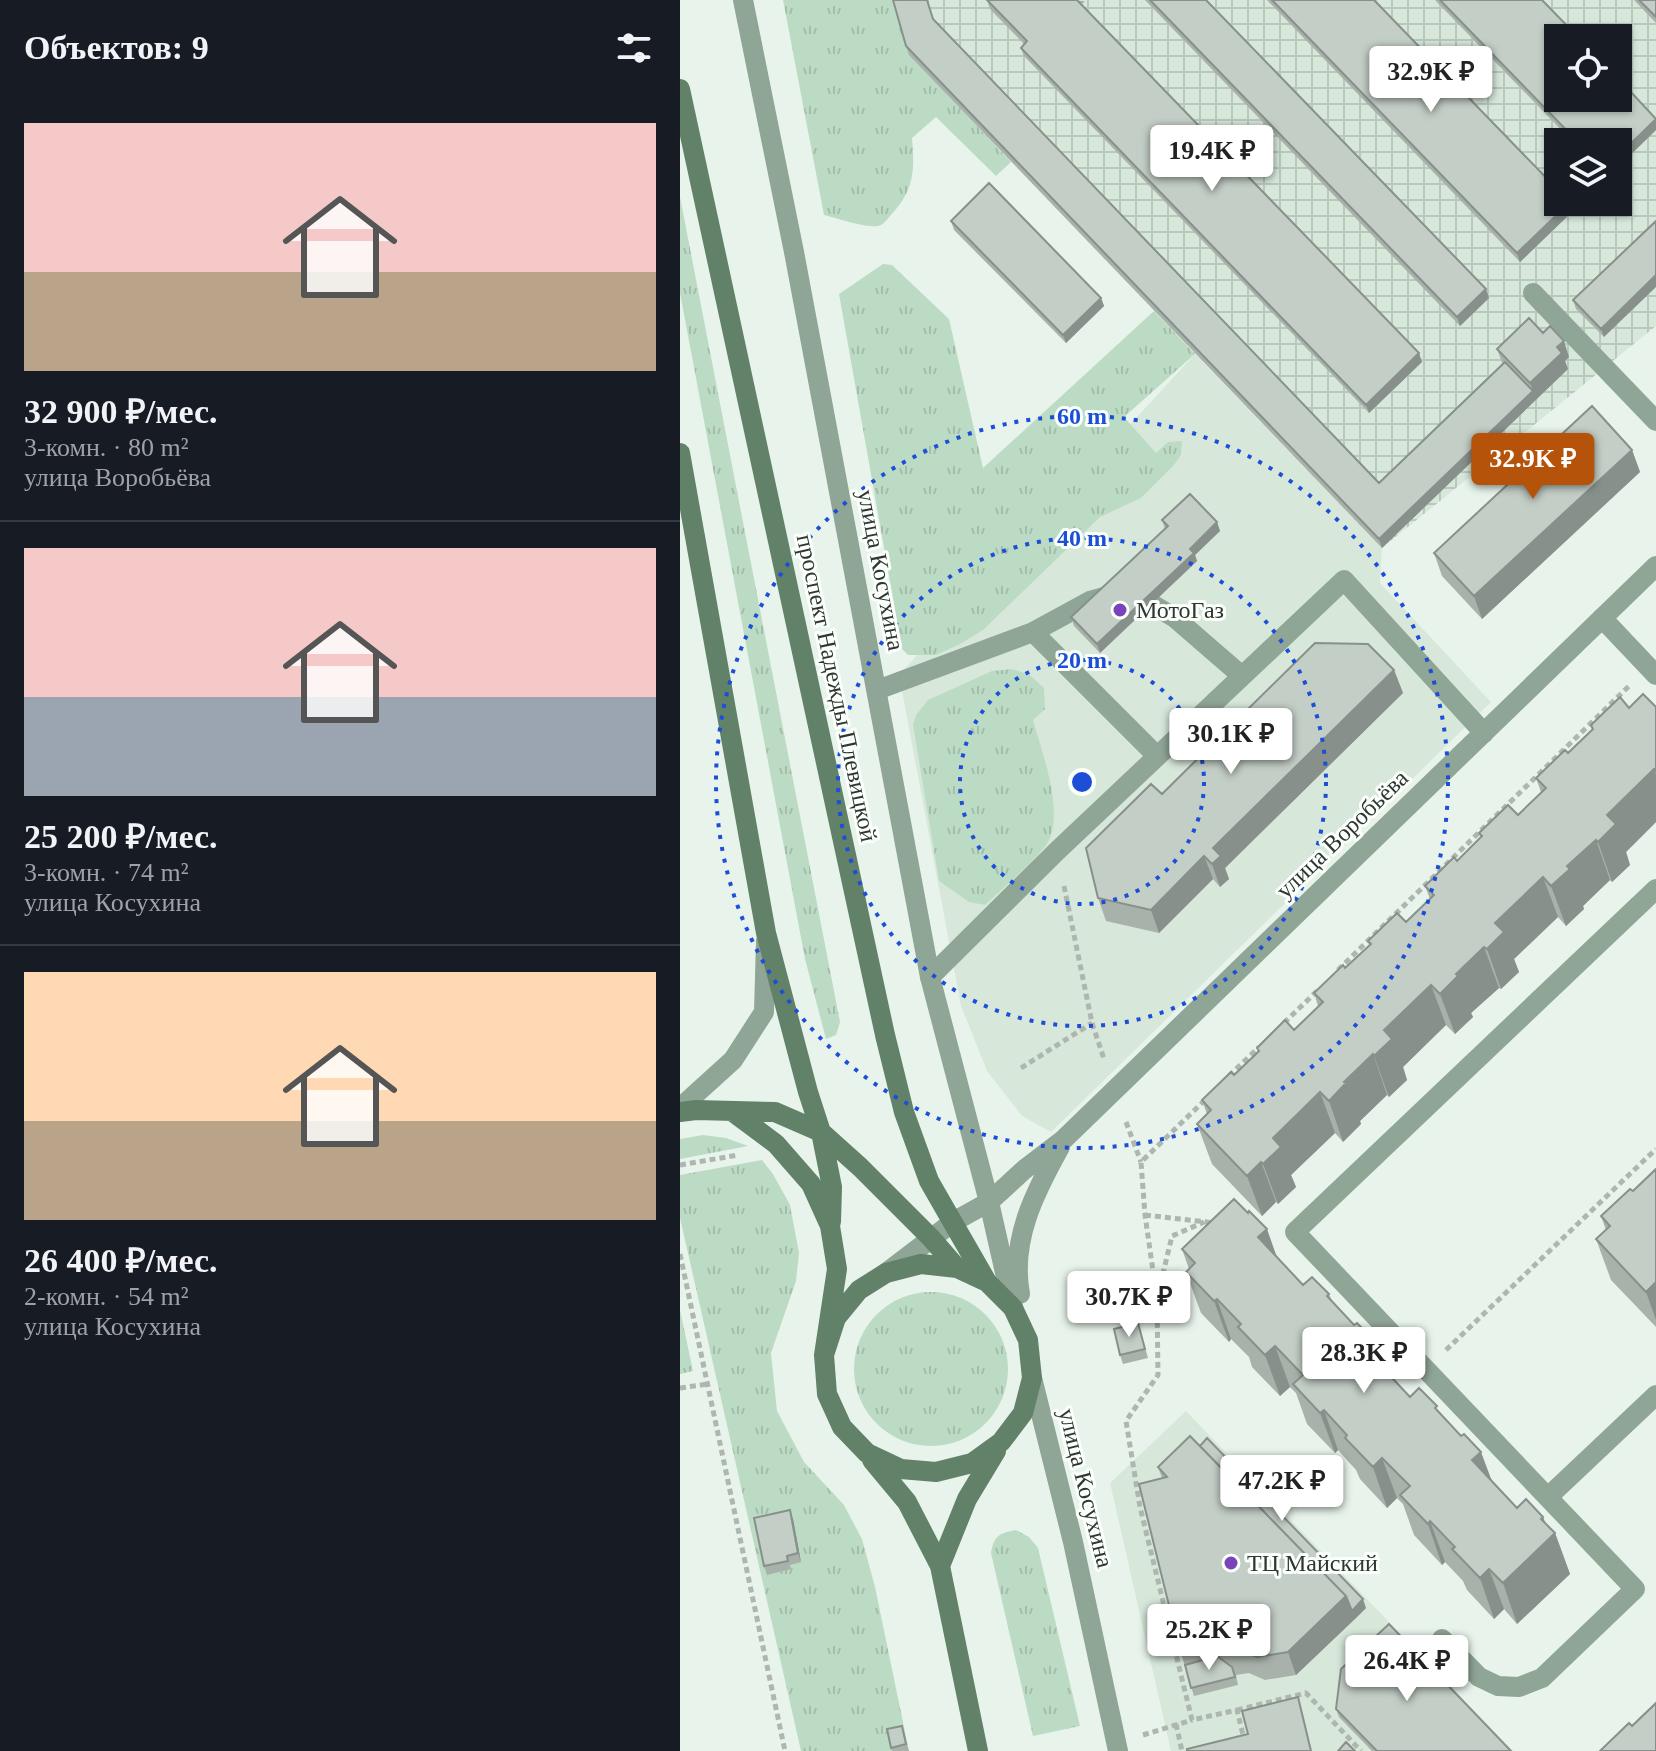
<!DOCTYPE html>
<html lang="ru">
<meta charset="utf-8">
<style>
:root{--surface:#171b24;--page:#242831;--text:#f1f3f6;--muted:#9ea1a6;--line:#363941;--accent:#b45309}
body{margin:0;font-family:"Times New Roman",serif;background:var(--page);color:var(--text);height:100vh;display:flex;flex-direction:column;font-size:30px;white-space:nowrap}
*{box-sizing:border-box;margin:0}
p{font-size:26px;color:var(--muted)}
.icon{flex:none;width:44px;height:44px;fill:none;stroke:currentColor;stroke-width:2;stroke-linecap:round;stroke-linejoin:round}
.map{position:relative;flex:1;overflow:hidden}
.sheet{display:flex;flex-direction:column;background:var(--surface);width:680px}
.sheet>*{flex:none}
.buttons{position:absolute;left:864px;top:24px;display:grid;gap:16px}
.buttons a{display:grid;place-items:center;width:88px;height:88px;border-radius:0px;background:var(--surface);box-shadow:0 2px 6px #0004;font-size:40px}
.price{position:absolute;translate:-50% -68px;padding:0 18px;border-radius:8px;background:#fff;color:#222;font-size:26px;line-height:52px;filter:drop-shadow(0 2px 4px #0008)}
.price::after{content:'';position:absolute;left:50%;top:48px;width:24px;height:18px;margin-left:-12px;background:inherit;clip-path:polygon(0 0,100% 0,50% 100%)}
.price.active{background:var(--accent);color:#fff}
ul{padding:0;list-style:none}
li{display:grid;align-content:center;gap:16px;height:424px;padding:0 24px}
li+li{border-top:2px solid var(--line)}
li span{display:grid;place-items:center;height:248px;border-radius:0px;color:#555}
li>.icon{margin-inline-start:auto}
span .icon{width:144px;height:144px;fill:#fffc;stroke-width:1}
li b{font-size:34px}
h2{display:flex;justify-content:space-between;align-items:center;height:96px;padding:0 24px;font-size:34px}
main{display:flex;flex:1;min-height:0}
.map>svg:first-child{display:block}
</style>
<main>
<section class="sheet">
<h2>Объектов: 9<svg class="icon" aria-label="filters" viewBox="0 0 24 24"><path d="M4 7h16M4 17h16"/><circle cx="9" cy="7" r="2"/><circle cx="15" cy="17" r="2"/></svg></h2>
<ul>
<li><span style="background:linear-gradient(#f6c9c9 60%,#b9a48a 0)"><svg class="icon" aria-label="home" viewBox="0 0 24 24"><path d="M3 11l9-7 9 7M6 9v11h12V9"/></svg></span><div><b>32 900 ₽/мес.</b><p>3-комн. · 80 m²</p><p>улица Воробьёва</p></div></li>
<li><span style="background:linear-gradient(#f6c9c9 60%,#9aa5b1 0)"><svg class="icon" aria-label="home" viewBox="0 0 24 24"><path d="M3 11l9-7 9 7M6 9v11h12V9"/></svg></span><div><b>25 200 ₽/мес.</b><p>3-комн. · 74 m²</p><p>улица Косухина</p></div></li>
<li><span style="background:linear-gradient(#ffd9b3 60%,#b9a48a 0)"><svg class="icon" aria-label="home" viewBox="0 0 24 24"><path d="M3 11l9-7 9 7M6 9v11h12V9"/></svg></span><div><b>26 400 ₽/мес.</b><p>2-комн. · 54 m²</p><p>улица Косухина</p></div></li>
</ul>
</section>
<div class="map">
<svg width="976" height="1751" viewBox="0 0 976 1751">
<defs>
<pattern id="industrial-grid" width="8" height="8" patternUnits="userSpaceOnUse" patternTransform="scale(2)"><rect width="8" height="8" fill="#d7e8db"/><path d="M0 4h8M4 0v8" fill="none" stroke="#b9c8bc"/></pattern>
<pattern id="grass-tufts" width="24" height="20" patternUnits="userSpaceOnUse" patternTransform="scale(2)"><rect width="24" height="20" fill="#bcdbc4"/><path d="M3 7l-1-3M5 7V3M7 7l1-3M15 17l-1-3M17 17v-4M19 17l1-3" fill="none" stroke="#a2bda9"/></pattern>
</defs>
<rect width="100%" height="100%" fill="#e8f4eb"/>
<!-- built -->
<path fill="#d7e8db" d="M 515,354 L 702,548 L 700,583 L 811,702 L 371,1132 L 342,1116 L 307,1071 L 281,1006 L 219,675 Z
M 506,1411 L 833,1751 L 491,1751 L 430,1483 Z"/>
<!-- industrial -->
<path fill="url(#industrial-grid)" fill-rule="evenodd" d="M 214,0 L 976,0 L 976,326 L 702,548 L 229,55 ZM 878,38 L 938,38 L 938,98 L 878,98 ZM 878,142 L 938,142 L 938,202 L 878,202 Z"/>
<!-- grass -->
<path fill="url(#grass-tufts)" d="M 103,0 L 214,0 L 230,55 L 331,162 L 316,176 L 256,117 L 232,138 C 235,171 234,191 210,216 C 207,219 205,223 201,225 C 190,230 157,218 144,215 Z
M 0,197 L 160,1022 L 156,1035 L 146,1039 L 125,959 L 0,293 Z
M 203,264 L 212,265 L 269,319 L 303,468 L 474,311 L 515,354 L 444,417 L 476,453 L 488,442 L 502,441 L 501,455 L 494,465 L 461,498 L 420,517 L 303,630 L 280,644 L 256,655 L 228,655 L 222,649 L 159,294 Z
M 332,669 L 350,675 L 364,688 L 365,709 L 353,720 C 362,753 388,819 364,848 C 347,868 325,886 305,905 L 289,902 L 259,881 L 233,725 L 236,715 L 248,700 L 312,671 Z
M 23,1135 L 46,1138 L 68,1146 L 0,1159 L 0,1139 Z
M 82,1160 L 93,1174 L 110,1205 L 119,1253 L 116,1281 L 91,1353 L 97,1411 L 124,1462 L 164,1505 L 182,1539 L 195,1587 L 229,1751 L 121,1751 L 0,1218 L 0,1175 Z
M174 1369a77 77 0 1 1 154 0a77 77 0 1 1-154 0Z
M 0,1310 L 13,1371 L 0,1374 Z
M 336,1530 L 349,1537 L 358,1548 L 400,1726 L 353,1736 L 311,1553 C 314,1536 319,1533 336,1530 Z"/>
<g fill="none" stroke-linecap="round" stroke-linejoin="round">
<!-- path -->
<path stroke="#adb6af" stroke-width="5" stroke-dasharray="6 4" stroke-linecap="butt" d="M 384,886 L 412,1023 L 424,1059
M 658,970 L 949,686
M 604,1023 L 637,991
M 341,1068 L 412,1023
M 549,1076 L 579,1047
M 525,1100 L 461,1162 L 465,1215 L 477,1299 L 478,1375 L 446,1421 L 460,1507 L 512,1720 L 557,1710 L 564,1739
M 446,1122 L 461,1162
M 0,1165 L 58,1155
M 465,1215 L 535,1223
M 0,1254 L 105,1751
M 478,1294 L 492,1236 L 524,1222
M 766,1350 L 976,1149
M 0,1388 L 28,1384
M 557,1710 L 626,1693 L 681,1751
M 496,1724 L 502,1751
M 463,1735 L 512,1720"/>
<!-- service -->
<path stroke="#8fa595" stroke-width="20" d="M 853,293 L 976,421
M 472,604 L 495,618 L 562,676
M 922,618 L 976,675
M 353,632 L 410,601 L 428,596
M 197,690 L 353,632 L 477,756
M 250,977 L 377,851 L 664,580 L 804,733
M 868,1497 L 976,1395
M 762,1639 L 799,1677 L 818,1686 L 839,1687 L 862,1678 L 955,1589 L 615,1232 L 976,889"/>
<!-- minor -->
<path stroke="#8fa595" stroke-width="20" d="M 63,0 L 114,252 L 250,977 L 309,1202 L 333,1308
M 0,1108 L 53,1060 L 84,1012 L 86,941
M 206,1273 L 273,1222 L 309,1202 L 345,1169 L 383,1140 L 976,566
M 340,1294 C 330,1240 355,1192 380,1147
M 352,1378 L 393,1542 L 438,1751"/>
<!-- secondary -->
<path stroke="#618169" stroke-width="20" d="M 0,89 L 205,1035 L 224,1112 L 249,1181 L 307,1282
M 0,453 L 86,933 L 128,1092 L 141,1132 L 152,1187 L 151,1222
M 0,1112 L 16,1110 L 95,1112 L 141,1132 L 180,1167 L 251,1238 L 277,1268
M 53,1112 L 96,1144 L 131,1184 L 150,1226 L 157,1269 L 144,1355 L 147,1394 L 162,1427 L 187,1453 L 221,1469 L 256,1472 L 292,1463 L 321,1442 L 343,1413 L 352,1378 L 348,1340 L 333,1308 L 307,1282 L 277,1268 L 241,1264 L 206,1273 L 179,1290 L 156,1318 L 144,1355
M 192,1460 L 227,1502 L 260,1566 L 298,1751
M 260,1566 L 287,1499 L 316,1451"/>
</g>
<!-- wall -->
<path fill="#a8b1aa" d="M 307,0 L 405,1 L 401,5 L 742,362 L 689,413 L 344,56 L 341,48 L 344,44 L 310,9 Z
M 465,0 L 526,0 L 806,289 L 809,298 L 780,326 Z
M 587,0 L 694,0 L 893,211 L 840,262 Z
M 755,0 L 862,0 L 976,119 L 976,130 L 938,167 L 938,142 L 893,142 Z
M 954,0 L 976,0 L 976,23 Z
M 254,20 L 699,483 L 823,365 L 817,349 L 863,333 L 889,357 L 885,361 L 888,369 L 702,548 L 229,55 L 226,46 Z
M 271,221 L 421,298 L 424,306 L 386,343 L 274,230 Z
M 976,221 L 924,337 L 896,309 L 893,300 Z
M 952,450 L 960,472 L 802,619 L 762,576 L 754,553 Z
M 482,520 L 537,522 L 540,531 L 515,555 L 517,561 L 420,653 L 394,626 L 391,617 L 485,529 Z
M 714,670 L 723,693 L 545,868 L 549,879 L 540,887 L 533,879 L 479,933 L 426,921 L 418,898 L 482,794 Z
M 976,707 L 976,822 L 946,852 L 950,865 L 932,882 L 930,880 L 903,906 L 904,909 L 886,926 L 878,917 L 854,940 L 834,959 L 839,972 L 821,989 L 819,988 L 791,1013 L 793,1017 L 775,1034 L 766,1025 L 723,1067 L 727,1080 L 709,1097 L 707,1095 L 680,1121 L 681,1124 L 663,1142 L 655,1133 L 611,1175 L 616,1187 L 598,1204 L 596,1202 L 582,1216 L 532,1164 L 517,1124 L 527,1114 L 522,1100 L 554,1075 L 578,1052 L 577,1048 L 614,1030 L 638,1006 L 634,993 L 665,968 L 689,945 L 688,941 L 726,922 L 750,899 L 745,886 L 777,861 L 801,837 L 799,833 L 838,815 L 861,792 L 856,778 L 888,753 L 912,730 L 911,725 L 949,708 Z
M 976,1169 L 976,1327 L 931,1280 L 916,1239 L 926,1230 L 921,1216 L 953,1191 Z
M 568,1213 L 597,1258 L 623,1285 L 649,1294 L 652,1301 L 704,1370 L 730,1397 L 759,1413 L 812,1481 L 837,1508 L 863,1517 L 865,1523 L 875,1533 L 890,1574 L 837,1624 L 824,1609 L 814,1619 L 787,1590 L 783,1581 L 765,1562 L 762,1565 L 734,1535 L 723,1504 L 717,1498 L 707,1508 L 680,1479 L 676,1470 L 658,1450 L 655,1453 L 627,1424 L 616,1393 L 610,1387 L 600,1396 L 572,1367 L 569,1357 L 551,1339 L 549,1342 L 521,1313 L 506,1272 L 509,1269 L 502,1249 Z
M 458,1323 L 468,1358 L 443,1364 L 440,1355 Z
M 478,1467 L 686,1608 L 616,1675 L 585,1680 L 569,1673 L 556,1675 L 558,1685 L 514,1696 L 500,1650 L 482,1478 Z
M 113,1519 L 121,1562 L 110,1565 L 111,1569 L 87,1575 L 84,1566 Z
M 656,1709 L 831,1751 L 692,1751 L 659,1717 Z
M 222,1726 L 229,1751 L 212,1751 L 207,1729 Z"/>
<!-- shaded-wall -->
<path fill="#88908b" d="M 976,119 L 976,130 L 938,167 L 938,156 Z
M 890,202 L 893,211 L 840,262 L 837,253 Z
M 976,275 L 976,287 L 924,337 L 921,329 Z
M 806,289 L 809,298 L 780,326 L 777,317 Z
M 421,298 L 424,306 L 386,343 L 383,335 Z
M 884,341 L 889,357 L 885,361 L 888,369 L 702,548 L 699,539 L 853,391 L 850,383 L 877,347 Z
M 739,353 L 742,362 L 689,413 L 686,405 Z
M 952,450 L 960,472 L 802,619 L 794,596 Z
M 537,522 L 540,531 L 515,555 L 517,561 L 420,653 L 417,644 Z
M 714,670 L 723,693 L 545,868 L 549,879 L 540,887 L 532,864 L 533,848 Z
M 974,769 L 976,774 L 976,822 L 946,852 L 950,865 L 932,882 L 918,842 L 927,815 Z
M 916,840 L 930,880 L 903,906 L 904,909 L 886,926 L 871,886 L 887,866 Z
M 524,856 L 533,879 L 479,933 L 471,910 Z
M 863,877 L 878,917 L 834,959 L 839,972 L 821,989 L 807,949 L 815,923 Z
M 804,947 L 819,988 L 791,1013 L 793,1017 L 775,1034 L 760,994 L 776,974 Z
M 751,985 L 766,1025 L 723,1067 L 727,1080 L 709,1097 L 694,1056 L 704,1030 Z
M 693,1054 L 707,1095 L 680,1121 L 681,1124 L 663,1142 L 649,1101 L 664,1082 Z
M 640,1092 L 655,1133 L 611,1175 L 616,1187 L 598,1204 L 583,1164 L 593,1138 Z
M 581,1162 L 596,1202 L 582,1216 L 567,1176 Z
M 587,1229 L 601,1269 L 578,1237 Z
M 976,1282 L 976,1320 L 966,1292 Z
M 537,1299 L 551,1339 L 549,1342 L 534,1301 Z
M 694,1340 L 708,1381 L 685,1349 Z
M 595,1346 L 610,1387 L 600,1396 L 585,1355 Z
M 644,1410 L 658,1450 L 655,1453 L 640,1413 Z
M 801,1452 L 816,1492 L 792,1460 Z
M 702,1458 L 717,1498 L 707,1508 L 693,1467 Z
M 110,1510 L 113,1519 L 121,1562 L 118,1553 Z
M 863,1517 L 871,1537 L 875,1533 L 890,1574 L 837,1624 L 823,1583 Z
M 750,1521 L 765,1562 L 762,1565 L 748,1524 Z
M 809,1569 L 824,1609 L 814,1619 L 800,1578 Z
M 666,1596 L 675,1619 L 616,1675 L 608,1652 Z
M 683,1599 L 686,1608 L 675,1619 L 672,1611 Z"/>
<!-- building -->
<path fill="#c3cec6" stroke="#88908b" stroke-width="2" d="M 213,0 L 247,0 L 253,19 L 699,483 L 825,362 L 853,391 L 699,539 L 226,46 Z
M 307,0 L 397,0 L 739,353 L 686,405 L 341,48 L 347,41 Z
M 470,0 L 526,0 L 806,289 L 777,317 Z
M 592,0 L 694,0 L 878,190 L 878,202 L 890,202 L 837,253 Z
M 760,0 L 862,0 L 899,38 L 878,38 L 878,98 L 938,98 L 938,78 L 976,119 L 938,156 L 938,142 L 898,142 Z
M 959,0 L 976,0 L 976,17 Z
M 309,183 L 421,298 L 383,335 L 271,221 Z
M 976,221 L 976,275 L 921,329 L 893,300 Z
M 849,318 L 863,333 L 870,326 L 884,341 L 877,347 L 882,353 L 850,383 L 817,349 Z
M 912,406 L 952,450 L 794,596 L 754,553 Z
M 510,494 L 537,522 L 510,549 L 514,553 L 417,644 L 391,617 L 488,526 L 482,520 Z
M 635,643 L 688,644 L 714,670 L 533,848 L 541,856 L 532,864 L 524,856 L 471,910 L 418,898 L 406,848 L 471,784 L 482,794 Z
M 963,694 L 976,707 L 976,771 L 974,769 L 927,815 L 936,824 L 918,842 L 916,840 L 887,866 L 890,869 L 871,886 L 863,877 L 815,923 L 824,932 L 807,949 L 804,947 L 776,974 L 778,976 L 760,994 L 751,985 L 704,1030 L 712,1039 L 694,1056 L 693,1054 L 664,1082 L 666,1083 L 649,1101 L 640,1092 L 593,1138 L 601,1147 L 583,1164 L 581,1162 L 567,1176 L 517,1124 L 531,1110 L 522,1100 L 551,1072 L 554,1075 L 579,1051 L 577,1048 L 605,1020 L 614,1030 L 643,1002 L 634,993 L 663,965 L 665,968 L 691,944 L 688,941 L 717,913 L 726,922 L 754,895 L 745,886 L 774,857 L 777,861 L 802,836 L 799,833 L 828,805 L 838,815 L 866,788 L 856,778 L 885,750 L 888,753 L 913,729 L 911,725 L 940,697 L 949,708 Z
M 976,1169 L 976,1282 L 966,1292 L 916,1239 L 930,1226 L 921,1216 L 950,1189 L 953,1191 Z
M 554,1199 L 568,1213 L 569,1211 L 587,1229 L 578,1237 L 623,1285 L 632,1277 L 649,1294 L 647,1296 L 674,1325 L 677,1323 L 694,1340 L 685,1349 L 730,1397 L 739,1388 L 757,1406 L 755,1408 L 781,1436 L 784,1434 L 801,1452 L 792,1460 L 837,1508 L 846,1499 L 863,1517 L 861,1519 L 875,1533 L 823,1583 L 809,1569 L 800,1578 L 772,1549 L 775,1547 L 750,1521 L 748,1524 L 720,1495 L 730,1486 L 702,1458 L 693,1467 L 665,1438 L 667,1435 L 644,1410 L 640,1413 L 613,1384 L 623,1375 L 595,1346 L 585,1355 L 558,1327 L 561,1324 L 537,1299 L 534,1301 L 506,1272 L 515,1263 L 502,1249 Z
M 458,1323 L 465,1349 L 440,1355 L 434,1329 Z
M 510,1436 L 666,1596 L 608,1652 L 577,1657 L 560,1650 L 547,1652 L 532,1642 L 500,1650 L 459,1484 L 487,1477 L 478,1467 Z
M 527,1438 L 683,1599 L 672,1611 L 666,1596 L 520,1446 Z
M 110,1510 L 118,1553 L 107,1556 L 108,1561 L 84,1566 L 74,1518 Z
M 709,1624 L 831,1751 L 697,1751 L 656,1709 L 661,1669 Z
M 537,1656 L 552,1667 L 555,1677 L 511,1688 L 505,1665 Z
M 618,1697 L 631,1751 L 507,1751 L 507,1749 L 568,1734 L 562,1711 Z
M 976,1703 L 976,1751 L 920,1751 L 949,1723 L 952,1726 Z
M 222,1726 L 226,1744 L 211,1748 L 207,1729 Z
M 666,1742 L 675,1751 L 658,1751 Z"/>
<!-- distance rings -->
<g fill="none" stroke="#1d4ed8" stroke-width="4" stroke-dasharray="4 8">
<circle cx="402" cy="782" r="122"/>
<circle cx="402" cy="782" r="244"/>
<circle cx="402" cy="782" r="366"/>
</g>
<!-- markers -->
<g fill="#7c42b9" stroke="#fafffb" stroke-width="3">
<circle cx="440" cy="610" r="8"/>
<circle cx="551" cy="1563" r="8"/>
</g>
<g text-anchor="middle" dominant-baseline="central" stroke-width="6" stroke-linejoin="round" paint-order="stroke">
<!-- street labels -->
<g font-size="24" fill="#313532" stroke="#fafffb">
<text transform="translate(201 570) rotate(79)">улица Косухина</text>
<text transform="translate(157 688) rotate(78)">проспект Надежды Плевицкой</text>
<text transform="translate(662 834) rotate(-44)">улица Воробьёва</text>
<text transform="translate(406 1488) rotate(76)">улица Косухина</text>
</g>
<!-- poi labels -->
<g font-size="24" fill="#313532" stroke="#fafffb" text-anchor="start">
<text x="456" y="610">МотоГаз</text>
<text x="567" y="1563">ТЦ Майский</text>
</g>
</g>
<circle cx="402" cy="782" r="12" fill="#1d4ed8" stroke="#fafffb" stroke-width="4"/>
<g font-size="24" text-anchor="middle" font-weight="bold" fill="#1d4ed8" stroke="#fafffb" stroke-width="6" stroke-linejoin="round" paint-order="stroke">
<text x="402" y="424">60 m</text>
<text x="402" y="546">40 m</text>
<text x="402" y="668">20 m</text>
</g>
</svg>
<div class="buttons">
<a><svg class="icon" aria-label="locate" viewBox="0 0 24 24"><circle cx="12" cy="12" r="6"/><path d="M12 2v4M12 18v4M2 12h4M18 12h4"/></svg></a>
<a><svg class="icon" aria-label="layers" viewBox="0 0 24 24"><path d="M12 4l9 5-9 5-9-5zM3 14l9 5 9-5"/></svg></a>
</div>
<b class="price" style="left:751px;top:114px">32.9K ₽</b>
<b class="price" style="left:532px;top:193px">19.4K ₽</b>
<b class="price active" style="left:853px;top:501px">32.9K ₽</b>
<b class="price" style="left:551px;top:776px">30.1K ₽</b>
<b class="price" style="left:449px;top:1339px">30.7K ₽</b>
<b class="price" style="left:684px;top:1395px">28.3K ₽</b>
<b class="price" style="left:602px;top:1523px">47.2K ₽</b>
<b class="price" style="left:529px;top:1672px">25.2K ₽</b>
<b class="price" style="left:727px;top:1703px">26.4K ₽</b>
</div>
</main>
